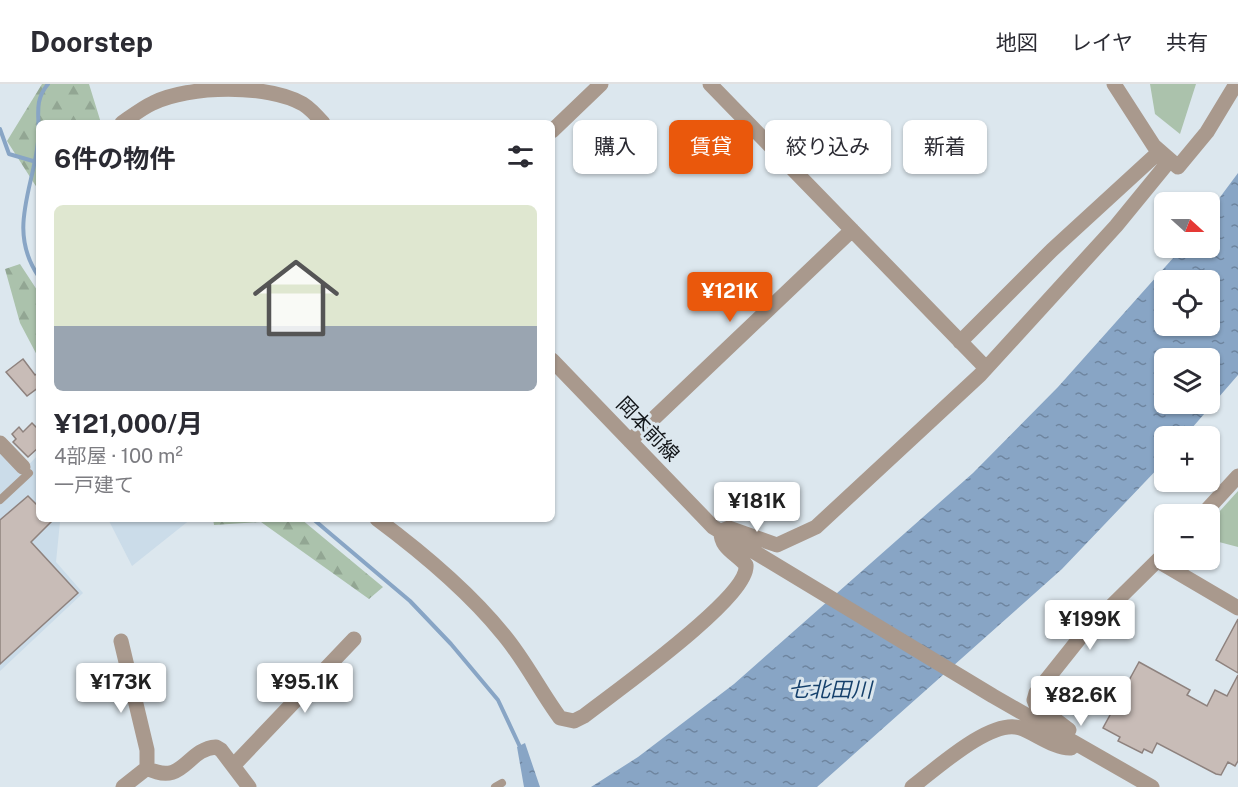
<!DOCTYPE html>
<html lang="ja">
<meta charset="utf-8">
<style>
:root{--surface:#fff;--page:#f7f7f7;--text:#2b2b33;--muted:#7c7c81;--line:#e1e1e2;--accent:#ea580c}
body{margin:0;font-family:"Public Sans","Noto Sans JP",sans-serif;background:var(--page);color:var(--text);height:100vh;display:flex;flex-direction:column;font-size:22px;white-space:nowrap}
*{box-sizing:border-box;margin:0}
p{font-size:20px;color:var(--muted)}
.icon{flex:none;width:33px;height:33px;fill:none;stroke:currentColor;stroke-width:2;stroke-linecap:round;stroke-linejoin:round}
.map{position:relative;flex:1;overflow:hidden}
.panel{position:absolute;left:36px;top:36px;width:519px;height:402px;display:flex;flex-direction:column;background:var(--surface);border-radius:9px;box-shadow:0 2px 4px #0004}
.panel>*{flex:none}
.top-card{position:absolute;left:573px;top:36px;width:570px;height:54px;display:flex;gap:12px}
.needle{width:39px;rotate:111deg}
.buttons{position:absolute;left:1154px;top:108px;display:grid;gap:12px}
.buttons a{display:grid;place-items:center;width:66px;height:66px;border-radius:9px;background:var(--surface);box-shadow:0 2px 4px #0004;font-size:30px}
.price{position:absolute;translate:-50% -51px;padding:0 14px;border-radius:6px;background:#fff;color:#222;font-size:20px;line-height:39px;filter:drop-shadow(0 2px 3px #0008)}
.price::after{content:'';position:absolute;left:50%;top:36px;width:18px;height:14px;margin-left:-9px;background:inherit;clip-path:polygon(0 0,100% 0,50% 100%)}
.price.current{background:var(--accent);color:#fff}
ul{padding:0;list-style:none}
li{display:grid;align-content:center;gap:12px;height:318px;padding:0 18px}
li+li{border-top:2px solid var(--line)}
li span{display:grid;place-items:center;height:186px;border-radius:9px;color:#555}
li>.icon{margin-inline-start:auto}
span .icon{width:108px;height:108px;fill:#fffc;stroke-width:1}
li b{font-size:26px}
h2{display:flex;justify-content:space-between;align-items:center;height:72px;padding:0 18px;font-size:26px}
.tag{padding:0 21px;border-radius:9px;background:var(--surface);box-shadow:0 2px 4px #0004;font-size:21px;line-height:54px}
.tag.current{background:var(--accent);color:#fff}
header{display:flex;align-items:center;gap:36px;box-sizing:border-box;height:84px;padding:0 30px;background:var(--surface);border-bottom:2px solid var(--line)}
header strong{font-size:28px}
nav{display:flex;gap:33px;margin-inline-start:auto;font-size:21px}
.map>svg:first-child{display:block}
</style>
<header>
<strong>Doorstep</strong>
<nav><a>地図</a><a>レイヤ</a><a>共有</a></nav>
</header>
<div class="map">
<svg width="1238" height="703" viewBox="0 0 1238 703">
<defs>
<pattern id="forest-firs" width="22" height="20" patternUnits="userSpaceOnUse" patternTransform="scale(1.5)"><rect width="22" height="20" fill="#abc2ac"/><path d="M5 1l3.5 6h-7zM16 11l3.5 6h-7z" fill="#92a693"/></pattern>
<pattern id="water-ripples" width="26" height="14" patternUnits="userSpaceOnUse" patternTransform="scale(1.5)"><rect width="26" height="14" fill="#88a5c5"/><path d="M2 4q2-2 4 0t4 0M15 11q2-2 4 0t4 0" fill="none" stroke="#6e859f"/></pattern>
</defs>
<rect width="100%" height="100%" fill="#dce7ee"/>
<!-- built -->
<path fill="#cbdce9" d="M 0,369 L 20,390 L 39,370 L 39,435 L 57,435 L 60,438 L 56,478 L 83,509 L 0,587 Z
M 108,435 L 191,435 L 132,482 Z"/>
<!-- green -->
<path fill="#abc2ac" d="M 1150,0 L 1196,0 L 1180,50 L 1155,30 Z
M 1238,407 L 1238,463 L 1219,458 L 1209,450 L 1209,439 Z"/>
<!-- forest -->
<path fill="url(#forest-firs)" d="M 42,0 L 89,0 L 101,39 L 39,39 L 39,107 L 7,57 Z
M 20,180 L 39,209 L 39,275 L 20,239 L 5,185 Z
M 213,435 L 301,435 L 383,503 L 369,515 L 261,438 L 214,441 Z"/>
<!-- water -->
<path fill="url(#water-ripples)" fill-rule="evenodd" d="M 1238,89 L 1238,291 L 1185,352 L 1164,352 L 1164,378 L 1062,485 L 817,703 L 591,703 L 638,673 L 734,600 L 973,389 L 1058,303 L 1182,164 L 1209,164 L 1209,128 ZM 1164,196 L 1209,196 L 1209,242 L 1164,242 ZM 1164,274 L 1209,274 L 1209,320 L 1164,320 Z
M 525,659 L 540,703 L 524,703 L 517,663 Z"/>
<g fill="none" stroke-linecap="round" stroke-linejoin="round">
<!-- stream -->
<path stroke="#88a5c5" stroke-width="4" d="M 0,45 L 9,70 L 33,77
M 39,193 C 7,147 33,105 38,58 C 41,35 32,19 48,0
M 313,435 L 410,517 L 451,560 L 498,616 L 521,665"/>
</g>
<!-- building -->
<path fill="#c8bcb7" stroke="#8e827e" stroke-width="1.5" d="M 23,275 L 35,291 L 39,288 L 39,303 L 27,312 L 6,288 Z
M 32,339 L 39,346 L 39,363 L 28,373 L 13,358 L 16,355 L 12,350 L 19,343 L 23,348 Z
M 28,412 L 39,423 L 39,435 L 54,435 L 31,458 L 78,509 L 0,580 L 0,436 Z
M 1238,535 L 1238,589 L 1216,576 Z
M 1139,578 L 1190,606 L 1187,611 L 1207,622 L 1215,606 L 1227,612 L 1238,591 L 1238,677 L 1235,682 L 1228,678 L 1221,691 L 1216,690 L 1157,659 L 1152,669 L 1144,665 L 1142,669 L 1118,657 L 1120,653 L 1103,644 Z"/>
<g fill="none" stroke-linecap="round" stroke-linejoin="round">
<!-- service -->
<path stroke="#a9998d" stroke-width="8" d="M 0,416 L 29,389
M 495,703 L 502,699"/>
<!-- minor -->
<path stroke="#a9998d" stroke-width="15" d="M 710,0 L 986,284
M 1114,0 L 1154,62 L 1178,83 L 1207,48 L 1236,0
M 122,39 C 132,32 142,24 153,19 C 189,1 268,0 303,20 C 311,25 317,32 323,39
M 552,47 L 601,0
M 960,258 L 1052,166 L 1160,67
M 552,276 L 713,443 L 993,612 L 1152,703
M 630,357 L 852,146
M 0,359 L 23,383
M 1203,430 L 1238,392
M 377,435 C 420,467 469,508 503,550 C 525,576 540,607 560,634 L 574,637 L 584,632 C 612,610 750,513 746,481 C 736,469 720,464 721,447 L 729,444 L 777,461 L 816,443 L 980,291 L 1116,142 L 1170,76
M 1158,477 L 1238,524
M 121,557 L 147,666 L 147,684 L 123,703
M 1069,646 L 1036,621 L 1034,616 L 1036,609 L 1083,550 L 1164,470
M 233,682 L 354,555
M 147,684 C 184,703 186,665 216,663 L 221,666 L 249,703
M 912,703 C 935,686 991,634 1020,644 C 1035,649 1055,665 1071,664"/>
</g>
<g text-anchor="middle" dominant-baseline="central" stroke-width="6" stroke-linejoin="round" paint-order="stroke">
<!-- street labels -->
<g font-size="20" fill="#121518" stroke="#dce7ee">
<text transform="translate(648 345) rotate(46)">岡本前線</text>
</g>
<!-- water labels -->
<g font-size="21" font-style="italic" fill="#15406b" stroke="#dce7ee">
<text x="830" y="605">七北田川</text>
</g>
</g>
</svg>
<div class="buttons">
<a><svg class="needle" viewBox="-14 -14 28 28"><path d="M0-13l5 13h-10z" fill="#e53935"/><path d="M0 13l5-13h-10z" fill="#7c7c81"/></svg></a>
<a><svg class="icon" aria-label="locate" viewBox="0 0 24 24"><circle cx="12" cy="12" r="6"/><path d="M12 2v4M12 18v4M2 12h4M18 12h4"/></svg></a>
<a><svg class="icon" aria-label="layers" viewBox="0 0 24 24"><path d="M12 4l9 5-9 5-9-5zM3 14l9 5 9-5"/></svg></a>
<a>+</a>
<a>−</a>
</div>
<b class="price current" style="left:730px;top:239px">¥121K</b>
<b class="price" style="left:757px;top:449px">¥181K</b>
<b class="price" style="left:1090px;top:567px">¥199K</b>
<b class="price" style="left:121px;top:630px">¥173K</b>
<b class="price" style="left:305px;top:630px">¥95.1K</b>
<b class="price" style="left:1081px;top:643px">¥82.6K</b>
<div class="top-card">
<a class="tag">購入</a>
<a class="tag current">賃貸</a>
<a class="tag">絞り込み</a>
<a class="tag">新着</a>
</div>
<section class="panel">
<h2>6件の物件<svg class="icon" aria-label="filters" viewBox="0 0 24 24"><path d="M4 7h16M4 17h16"/><circle cx="9" cy="7" r="2"/><circle cx="15" cy="17" r="2"/></svg></h2>
<ul>
<li><span style="background:linear-gradient(#dfe7d0 65%,#9aa5b1 0)"><svg class="icon" aria-label="home" viewBox="0 0 24 24"><path d="M3 11l9-7 9 7M6 9v11h12V9"/></svg></span><div><b>¥121,000/月</b><p>4部屋 · 100 m²</p><p>一戸建て</p></div></li>
</ul>
</section>
</div>
